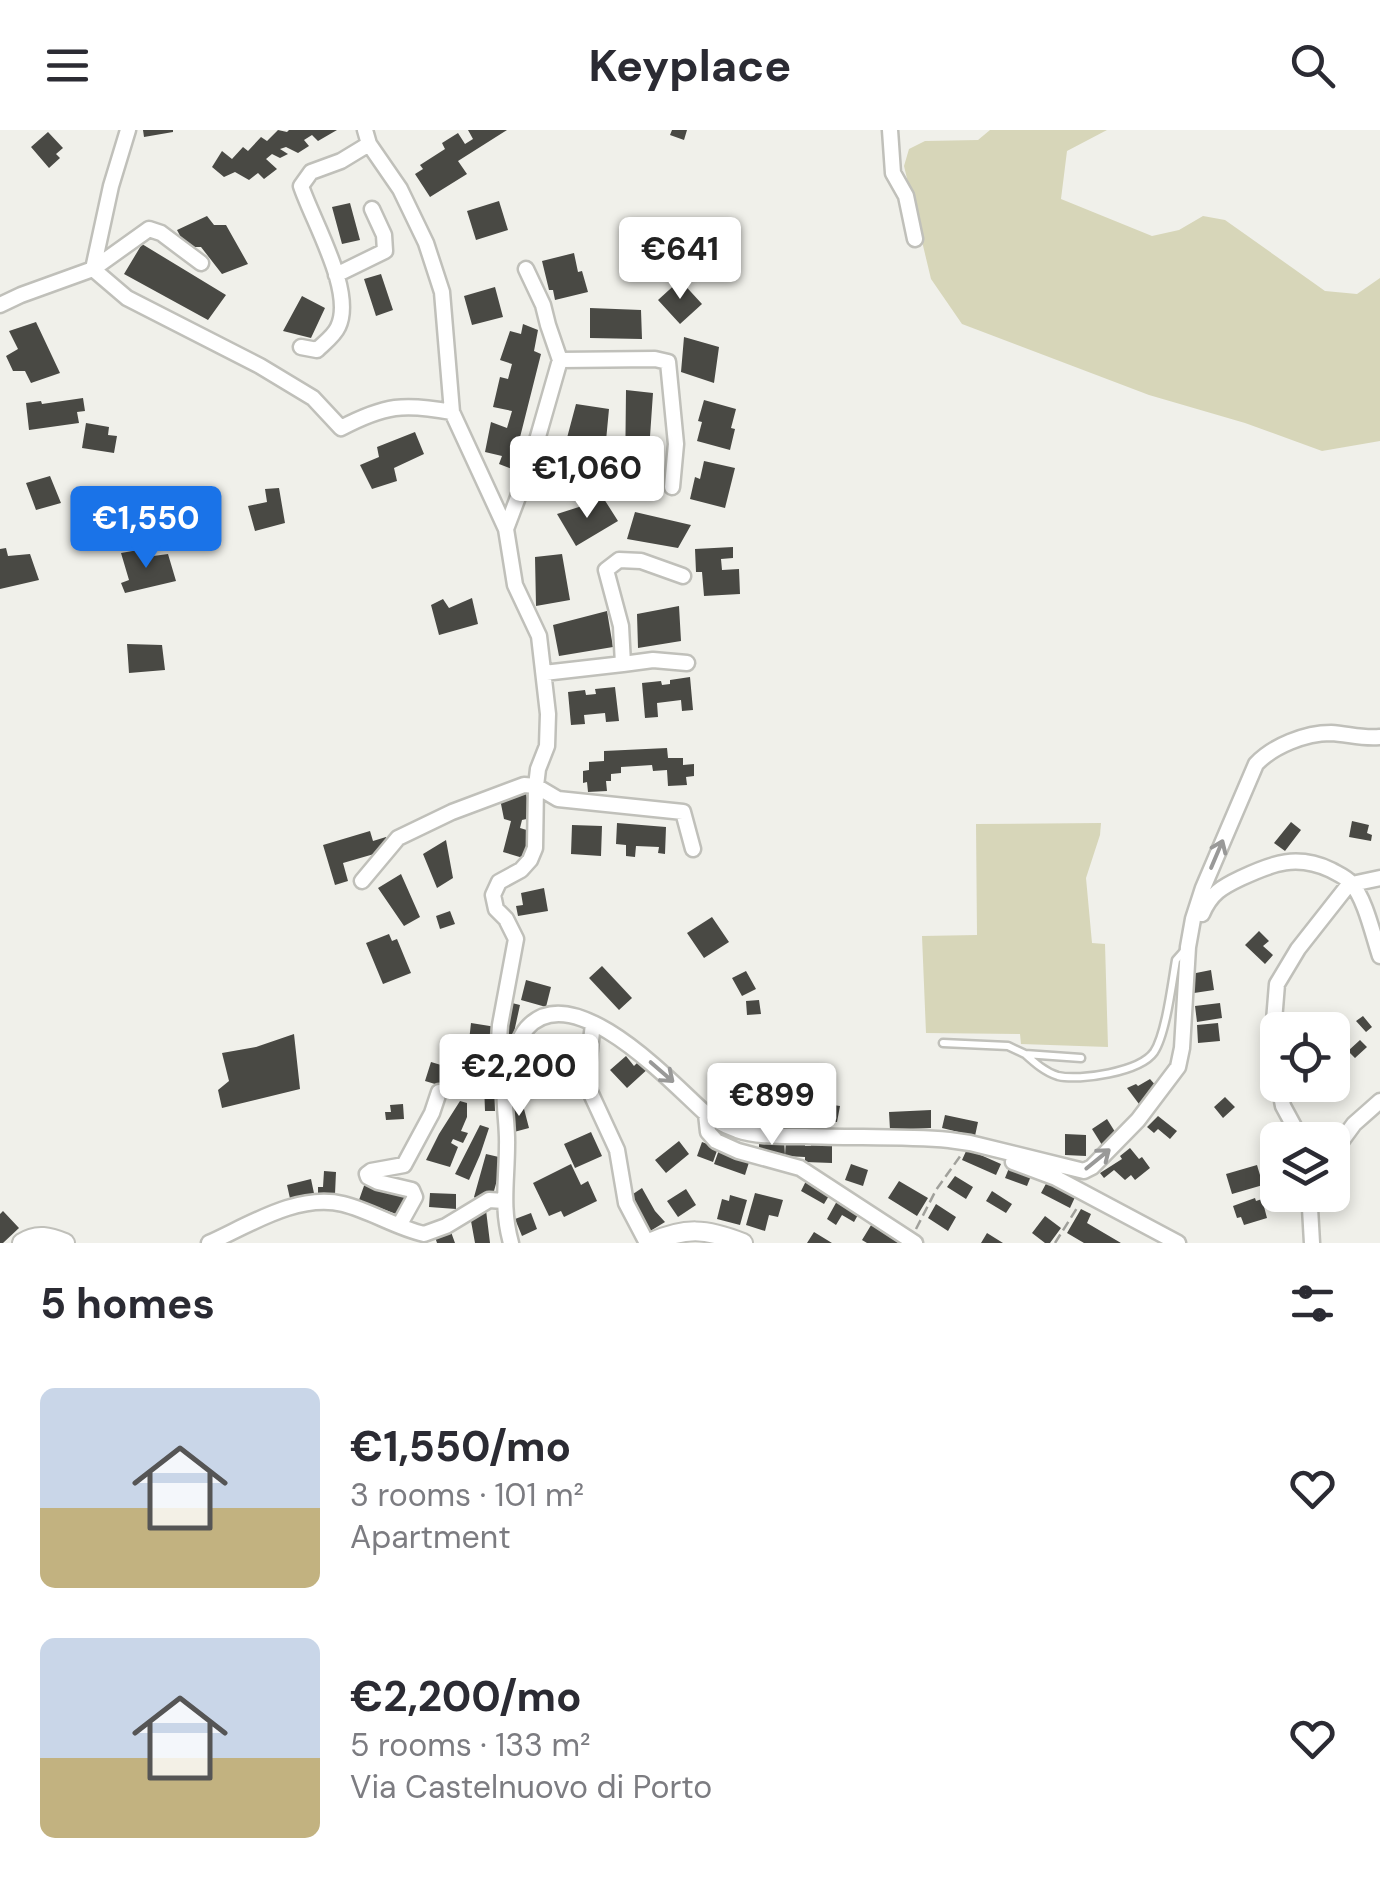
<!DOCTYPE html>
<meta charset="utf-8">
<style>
:root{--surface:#fff;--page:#f2f2f3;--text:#2b2b33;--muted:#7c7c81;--accent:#1a73e8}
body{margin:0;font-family:"DM Sans",sans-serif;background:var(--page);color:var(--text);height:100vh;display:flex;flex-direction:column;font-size:38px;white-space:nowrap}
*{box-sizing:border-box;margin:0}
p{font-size:32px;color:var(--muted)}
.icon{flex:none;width:55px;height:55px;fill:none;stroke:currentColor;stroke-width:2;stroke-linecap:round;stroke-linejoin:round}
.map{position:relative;height:1113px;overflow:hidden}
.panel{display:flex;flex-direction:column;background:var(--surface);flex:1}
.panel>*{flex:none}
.fabs{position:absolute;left:1260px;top:882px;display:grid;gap:20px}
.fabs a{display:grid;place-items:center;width:90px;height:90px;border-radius:15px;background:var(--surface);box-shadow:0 5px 15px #0003;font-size:50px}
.price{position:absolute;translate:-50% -85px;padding:0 22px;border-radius:10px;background:#fff;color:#222;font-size:32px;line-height:65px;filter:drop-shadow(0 2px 5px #0008)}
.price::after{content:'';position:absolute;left:50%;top:60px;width:30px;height:22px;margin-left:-15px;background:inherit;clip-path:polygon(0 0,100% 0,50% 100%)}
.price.current{background:var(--accent);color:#fff}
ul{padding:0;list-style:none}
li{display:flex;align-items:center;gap:30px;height:250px;padding:0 40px}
li span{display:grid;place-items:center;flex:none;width:280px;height:200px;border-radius:15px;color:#555}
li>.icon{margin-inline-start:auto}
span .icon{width:120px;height:120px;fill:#fffc;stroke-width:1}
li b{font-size:42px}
h2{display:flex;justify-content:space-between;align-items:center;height:120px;padding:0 40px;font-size:42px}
header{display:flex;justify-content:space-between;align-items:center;height:130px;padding:0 40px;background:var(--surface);font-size:45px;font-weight:700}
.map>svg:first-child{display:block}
</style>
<header><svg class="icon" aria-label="menu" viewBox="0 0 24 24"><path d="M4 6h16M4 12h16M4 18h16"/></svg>Keyplace<svg class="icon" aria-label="search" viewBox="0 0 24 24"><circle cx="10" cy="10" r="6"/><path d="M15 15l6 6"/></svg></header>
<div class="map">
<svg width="1380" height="1113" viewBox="0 0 1380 1113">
<rect width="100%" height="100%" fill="#f0f0ea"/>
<!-- green -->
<path fill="#d7d6b9" d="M 990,0 L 1107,0 L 1067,21 L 1061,69 L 1152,106 L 1179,100 L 1203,86 L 1225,90 L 1325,161 L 1357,164 L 1380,148 L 1380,311 L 1322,321 L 1245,293 L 1149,265 L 962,194 L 931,149 L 904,36 L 909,19 L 925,11 L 978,10 Z
M 1101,693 L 1100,705 L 1086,748 L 1092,813 L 1105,814 L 1108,917 L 1021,914 L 1020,904 L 926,903 L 922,806 L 977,805 L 976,694 Z"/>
<!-- building -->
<path fill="#494944" d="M 143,0 L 173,0 L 173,2 L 144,7 Z
M 278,0 L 287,2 L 289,0 L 337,0 L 318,11 L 312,5 L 304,10 L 309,16 L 298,23 L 286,17 L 280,19 L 288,24 L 280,28 L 272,24 L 266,29 L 277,39 L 264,49 L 258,43 L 249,50 L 235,42 L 224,47 L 212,37 L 222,21 L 232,29 L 243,17 L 248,21 L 261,7 L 267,11 Z
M 468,0 L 507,0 L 458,31 L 467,44 L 430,67 L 415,44 L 423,39 L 420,35 L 445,19 L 442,13 L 458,3 L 465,14 L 473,9 Z
M 672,0 L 687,0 L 684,10 L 670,5 Z
M 48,2 L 63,18 L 56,24 L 60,28 L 49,38 L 31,17 Z
M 499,71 L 508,100 L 476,110 L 467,81 Z
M 350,73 L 360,110 L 342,114 L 332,77 Z
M 207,86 L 214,95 L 226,95 L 248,134 L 222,144 L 201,117 L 186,117 L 177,100 Z
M 142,114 L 226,165 L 208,190 L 124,144 Z
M 574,123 L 578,142 L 582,141 L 588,162 L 555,170 L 553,160 L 549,160 L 542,131 Z
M 381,144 L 393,180 L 376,186 L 364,149 Z
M 680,150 L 702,174 L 680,194 L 658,170 Z
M 495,157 L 503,187 L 472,195 L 464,166 Z
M 302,166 L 325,178 L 311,208 L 283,201 Z
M 590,178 L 641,180 L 642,209 L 590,208 Z
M 36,192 L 60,243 L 31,253 L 25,241 L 13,241 L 6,226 L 18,219 L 9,201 Z
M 523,194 L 538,200 L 534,221 L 541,224 L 512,339 L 499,334 L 502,326 L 485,322 L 491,292 L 507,298 L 512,281 L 493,277 L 500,247 L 508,249 L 512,234 L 500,230 L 510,201 L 521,204 Z
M 684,207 L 719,217 L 714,253 L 681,242 Z
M 626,260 L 653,263 L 647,350 L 625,350 Z
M 83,268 L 85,281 L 77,282 L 79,293 L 29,300 L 26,273 L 41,271 L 42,274 Z
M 704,270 L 736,279 L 731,298 L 735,299 L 730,320 L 697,311 L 702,292 L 698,291 Z
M 576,274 L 609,279 L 602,353 L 555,353 Z
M 86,293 L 109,297 L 108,305 L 117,306 L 114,323 L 82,318 Z
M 415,302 L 424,324 L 394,338 L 397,351 L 372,359 L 360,335 L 379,327 L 377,317 Z
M 704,331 L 735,338 L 725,378 L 690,369 L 695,347 L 700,349 Z
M 50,346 L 61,373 L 36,380 L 26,353 Z
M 279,358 L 285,393 L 255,401 L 248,376 L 267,372 L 265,359 Z
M 604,369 L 618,391 L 576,416 L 557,384 Z
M 635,382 L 691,395 L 678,418 L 627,409 Z
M 733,417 L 733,428 L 721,429 L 722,440 L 739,439 L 740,464 L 704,466 L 702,442 L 696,442 L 695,419 Z
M 6,418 L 8,426 L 30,424 L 39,450 L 0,459 L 0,419 Z
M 144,419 L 146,427 L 168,424 L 176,451 L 125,463 L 121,453 L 129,450 L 121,423 Z
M 562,424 L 570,470 L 536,476 L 535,427 Z
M 472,468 L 478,494 L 439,505 L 431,475 L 443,469 L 449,478 Z
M 679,476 L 681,511 L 638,518 L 637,484 Z
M 607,481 L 613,517 L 559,526 L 553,495 Z
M 127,514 L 162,515 L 165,540 L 129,543 Z
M 690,547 L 693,580 L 682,581 L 681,570 L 657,573 L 658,587 L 645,588 L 642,553 L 661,551 L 662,555 L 670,554 L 670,550 Z
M 615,557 L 619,591 L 606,592 L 605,583 L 584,585 L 585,594 L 571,595 L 568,562 L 585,560 L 586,565 L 596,564 L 595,559 Z
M 667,618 L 668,628 L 683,628 L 683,635 L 694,634 L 694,646 L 686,647 L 687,655 L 668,656 L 667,640 L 653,641 L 652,635 L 621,637 L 621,643 L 611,644 L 611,651 L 606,651 L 607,661 L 588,662 L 587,652 L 583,653 L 583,641 L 589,640 L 589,632 L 604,631 L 604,621 Z
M 526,663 L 531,688 L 522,690 L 520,698 L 530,701 L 523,728 L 503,722 L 511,691 L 504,689 L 500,669 Z
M 1352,691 L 1369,695 L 1367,703 L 1372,705 L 1371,711 L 1349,707 Z
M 1291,692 L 1301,700 L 1285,721 L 1274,713 Z
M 617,693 L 666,697 L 665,724 L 658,723 L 659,717 L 636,716 L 635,727 L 626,726 L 626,715 L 616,714 Z
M 572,695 L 602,696 L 601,726 L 571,724 Z
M 370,701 L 373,711 L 386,707 L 387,713 L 374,724 L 343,733 L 348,751 L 335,755 L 323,715 Z
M 446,710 L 453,748 L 437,758 L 423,724 Z
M 401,744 L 420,787 L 404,796 L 378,758 Z
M 544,758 L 548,781 L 518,786 L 516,776 L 523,775 L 521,763 Z
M 450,781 L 455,794 L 440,799 L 436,786 Z
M 712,787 L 729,812 L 704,828 L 687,803 Z
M 1259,801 L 1269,811 L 1263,816 L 1273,825 L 1265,834 L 1245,815 Z
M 389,804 L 392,811 L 397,809 L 411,843 L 383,854 L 366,813 Z
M 602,836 L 632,868 L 619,880 L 589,848 Z
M 1211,840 L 1214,860 L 1194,863 L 1191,844 Z
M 746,841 L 756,859 L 742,866 L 732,848 Z
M 526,850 L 551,857 L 546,877 L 521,870 Z
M 759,870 L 761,884 L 747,885 L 746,871 Z
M 508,872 L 520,875 L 511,916 L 502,913 Z
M 1220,873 L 1222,888 L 1197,892 L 1195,876 Z
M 1363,886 L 1372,897 L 1366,902 L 1356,891 Z
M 471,893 L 496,897 L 488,947 L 474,945 L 479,912 L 469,911 Z
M 1218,893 L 1220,911 L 1198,913 L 1197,895 Z
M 294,904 L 300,959 L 222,978 L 218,960 L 229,951 L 222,923 L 256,917 Z
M 1360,910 L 1367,917 L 1355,928 L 1348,921 Z
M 626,926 L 634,936 L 642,928 L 650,937 L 627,958 L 610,940 Z
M 443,929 L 453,933 L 445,957 L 425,951 L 431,932 L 441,935 Z
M 1150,949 L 1157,957 L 1139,974 L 1127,958 L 1136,954 L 1138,956 Z
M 484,954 L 494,954 L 495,981 L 485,981 Z
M 1225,967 L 1235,977 L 1223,988 L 1214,977 Z
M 460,971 L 467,973 L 467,987 L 461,1001 L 468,1003 L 463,1013 L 453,1009 L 451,1013 L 458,1017 L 450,1037 L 426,1030 L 439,1004 Z
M 813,972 L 840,976 L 837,992 L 813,991 Z
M 403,974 L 404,989 L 386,990 L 385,982 L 391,982 L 390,975 Z
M 523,975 L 529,998 L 514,1002 L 508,980 Z
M 931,980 L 931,998 L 890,1000 L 889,982 Z
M 945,985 L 978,992 L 975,1006 L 942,998 Z
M 1158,986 L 1177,1001 L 1170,1009 L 1158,999 L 1154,1003 L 1147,997 Z
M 1107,989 L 1117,1005 L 1102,1015 L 1092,999 Z
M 480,995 L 489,998 L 480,1025 L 469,1050 L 455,1044 Z
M 591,1002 L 602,1026 L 575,1038 L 564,1014 Z
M 1065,1004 L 1086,1005 L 1086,1026 L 1065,1025 Z
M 784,1009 L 785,1026 L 759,1027 L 759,1010 Z
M 786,1009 L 805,1010 L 805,1016 L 811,1016 L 811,1010 L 832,1011 L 832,1033 L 805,1032 L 805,1027 L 785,1026 Z
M 679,1011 L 689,1024 L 666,1043 L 655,1030 Z
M 702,1012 L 718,1018 L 713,1032 L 697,1026 Z
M 720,1017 L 751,1026 L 745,1045 L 714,1034 Z
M 1130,1018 L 1139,1029 L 1142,1027 L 1150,1038 L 1135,1050 L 1131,1045 L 1125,1050 L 1114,1040 L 1104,1048 L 1100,1043 L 1122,1029 L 1120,1026 Z
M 967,1019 L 1001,1034 L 996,1045 L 962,1030 Z
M 486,1024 L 503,1028 L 494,1061 L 477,1070 L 474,1067 Z
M 571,1034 L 581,1055 L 588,1051 L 597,1071 L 564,1087 L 561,1081 L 549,1086 L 533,1053 Z
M 851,1034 L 868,1040 L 863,1056 L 845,1050 Z
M 1257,1035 L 1263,1055 L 1232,1064 L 1226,1044 Z
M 1009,1038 L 1031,1046 L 1027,1056 L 1005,1048 Z
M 324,1041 L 336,1042 L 335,1064 L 318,1063 L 318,1057 L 323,1057 Z
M 955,1046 L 973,1057 L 966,1069 L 947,1057 Z
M 311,1049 L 315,1068 L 291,1073 L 287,1055 Z
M 1048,1050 L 1076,1065 L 1070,1078 L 1041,1063 Z
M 806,1051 L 830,1064 L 824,1074 L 801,1061 Z
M 899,1051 L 928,1068 L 917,1086 L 888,1068 Z
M 365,1053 L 412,1064 L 404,1087 L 359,1070 Z
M 642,1058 L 655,1081 L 665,1092 L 647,1103 L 630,1066 Z
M 686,1059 L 696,1075 L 678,1087 L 667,1071 Z
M 992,1061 L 1012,1074 L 1006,1083 L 986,1071 Z
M 430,1063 L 456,1064 L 456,1079 L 429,1077 Z
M 755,1063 L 783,1070 L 778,1087 L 769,1085 L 765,1101 L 746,1095 Z
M 730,1065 L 747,1070 L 740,1095 L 717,1089 L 722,1069 L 729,1071 Z
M 1255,1068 L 1256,1071 L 1262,1069 L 1267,1088 L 1244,1095 L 1241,1087 L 1237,1088 L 1233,1076 Z
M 837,1071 L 859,1083 L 854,1092 L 842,1085 L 836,1095 L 827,1089 Z
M 936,1074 L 956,1087 L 948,1101 L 928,1088 Z
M 1081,1079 L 1091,1084 L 1087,1093 L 1121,1113 L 1084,1113 L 1067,1103 Z
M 486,1080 L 490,1113 L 475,1113 L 471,1091 Z
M 3,1081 L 19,1098 L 3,1113 L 0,1113 L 0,1084 Z
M 531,1083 L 537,1099 L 522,1106 L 515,1089 Z
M 1045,1086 L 1061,1098 L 1050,1113 L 1045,1113 L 1032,1103 Z
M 873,1092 L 909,1113 L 867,1113 L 862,1110 Z
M 451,1102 L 455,1113 L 437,1113 L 435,1107 Z
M 814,1102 L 832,1113 L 807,1113 Z
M 987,1103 L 1003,1113 L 981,1113 Z"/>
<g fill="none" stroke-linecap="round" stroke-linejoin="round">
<!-- service casing -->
<g stroke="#c0c0ba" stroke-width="11">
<path id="service" d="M 943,913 L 1008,916 L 1025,924 L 1081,928
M 1025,924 C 1035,933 1045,942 1058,946 C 1080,951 1140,942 1154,922 C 1166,904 1172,853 1176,830 L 1184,821"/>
</g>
<!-- minor casing -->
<g stroke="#c0c0ba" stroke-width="19">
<path id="minor" d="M 365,0 L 369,14 L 400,59 L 426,113 L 442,162 L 452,282 L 506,399 L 515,455 L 539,506 L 548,584 L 547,616 L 538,639 L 536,656 L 535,718 L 530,730 L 521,740 L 499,752 L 493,765 L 496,779 L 506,789 L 516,809 L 500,895 L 499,910 L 507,939
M 890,0 L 893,43 L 906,66 L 915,109
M 93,139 L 127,168 L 260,236 L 313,268 L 341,298 C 385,275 404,273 452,282
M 93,139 L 111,56 L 128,0
M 526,139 L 543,175 L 548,195 L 560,230
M 336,145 L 385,121 L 384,105 L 372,79
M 0,175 L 21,165 L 93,139 L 149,99 L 161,103 L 201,133
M 301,217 L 317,220 C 324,213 334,206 338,197 C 355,162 313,92 301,56 L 311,42 L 341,31 L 369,14
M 506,399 L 529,338 L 560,230 L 655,229 L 668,232 L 676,314 L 672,357
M 623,534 L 653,530 L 687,533
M 544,543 L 623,534 L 621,496 L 606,440 L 619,430 L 641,431 L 683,446
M 362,751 L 398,708 L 452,682 L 524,655 L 536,656 L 558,669 L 683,682 L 693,719
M 1202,784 C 1211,763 1222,757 1241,748 C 1273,733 1297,724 1331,740 C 1338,744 1346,747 1351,753 C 1365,768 1373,805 1380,826
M 593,894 L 586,953 L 617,1020 L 626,1073 L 647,1113
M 1278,948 L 1274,891 L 1277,854 L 1298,819 L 1346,758 L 1352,754 L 1380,748
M 1279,955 L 1283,976 L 1296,1000 L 1296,1010
M 706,984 L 708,1002 L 716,1011 L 738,1021 L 800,1038 L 915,1113
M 1332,1024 L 1354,994 L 1380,971
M 1013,1032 L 1056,1048 L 1178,1113
M 400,1094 L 415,1067 L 412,1060 L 378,1052 L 368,1047 L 367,1044 L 371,1041 L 404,1035 L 432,983 L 439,962
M 209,1113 C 249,1095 298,1063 343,1074 C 371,1081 397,1098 424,1104 L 446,1096 L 489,1070 L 504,1071
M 511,1113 C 501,1077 507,1051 507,1015 C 508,989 499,956 510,932 C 515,921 519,907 527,898 C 573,846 671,952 703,981 C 712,989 726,996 737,1000 C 758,1007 783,1006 805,1006 C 853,1008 902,1006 949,1010 L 970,1013 L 1084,1041 L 1092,1037 L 1138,990 L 1178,937 L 1182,918 L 1188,817 L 1193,789 L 1203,758 L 1256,634 C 1273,616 1305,603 1331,603 C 1348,604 1363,609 1380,607
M 1312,1113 L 1310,1078 L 1314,1065"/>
</g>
<!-- tertiary casing -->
<g stroke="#c0c0ba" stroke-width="22">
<path id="tertiary" d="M 22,1113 C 37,1103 50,1107 65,1113
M 649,1113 C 685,1097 706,1098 743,1113"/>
</g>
<!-- path -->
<path stroke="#a0a09b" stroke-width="2.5" stroke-dasharray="10 5" stroke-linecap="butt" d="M 916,1099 L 936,1060 L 961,1025
M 1055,1113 L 1077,1078"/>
<!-- service -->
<use href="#service" stroke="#fff" stroke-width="6"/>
<!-- minor -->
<use href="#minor" stroke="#fff" stroke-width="14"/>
<!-- tertiary -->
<use href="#tertiary" stroke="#fff" stroke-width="18"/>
</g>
<!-- one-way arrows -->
<defs><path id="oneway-shaft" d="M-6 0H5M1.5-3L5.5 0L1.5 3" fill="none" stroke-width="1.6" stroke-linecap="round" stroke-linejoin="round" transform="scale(2.5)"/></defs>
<g stroke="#999998">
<use href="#oneway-shaft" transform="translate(1217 724) rotate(-67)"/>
<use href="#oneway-shaft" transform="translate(662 942) rotate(41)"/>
<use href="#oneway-shaft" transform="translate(1098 1029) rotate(-39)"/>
</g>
</svg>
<div class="fabs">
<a><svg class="icon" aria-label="locate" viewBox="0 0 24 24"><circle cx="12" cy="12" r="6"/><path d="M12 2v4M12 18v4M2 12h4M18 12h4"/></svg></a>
<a><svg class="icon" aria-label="layers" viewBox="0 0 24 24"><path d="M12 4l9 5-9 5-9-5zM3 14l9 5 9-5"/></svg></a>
</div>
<b class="price" style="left:680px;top:172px">€641</b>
<b class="price" style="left:587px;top:391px">€1,060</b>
<b class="price current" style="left:146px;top:441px">€1,550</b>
<b class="price" style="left:519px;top:989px">€2,200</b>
<b class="price" style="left:772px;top:1018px">€899</b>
</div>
<section class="panel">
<h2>5 homes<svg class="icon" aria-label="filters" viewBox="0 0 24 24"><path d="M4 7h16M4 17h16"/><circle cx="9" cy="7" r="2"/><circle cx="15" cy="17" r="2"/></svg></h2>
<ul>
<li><span style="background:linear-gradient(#c9d6e8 60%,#c2b280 0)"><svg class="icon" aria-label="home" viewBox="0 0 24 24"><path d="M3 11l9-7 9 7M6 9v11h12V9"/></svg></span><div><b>€1,550/mo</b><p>3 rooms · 101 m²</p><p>Apartment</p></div><svg class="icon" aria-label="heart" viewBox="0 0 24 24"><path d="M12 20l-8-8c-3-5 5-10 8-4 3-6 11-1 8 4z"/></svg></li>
<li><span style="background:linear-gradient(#c9d6e8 60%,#c2b280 0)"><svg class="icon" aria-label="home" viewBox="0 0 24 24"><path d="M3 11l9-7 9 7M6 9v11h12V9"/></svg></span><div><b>€2,200/mo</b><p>5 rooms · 133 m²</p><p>Via Castelnuovo di Porto</p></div><svg class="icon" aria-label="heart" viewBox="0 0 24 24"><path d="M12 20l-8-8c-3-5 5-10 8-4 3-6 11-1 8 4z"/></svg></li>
</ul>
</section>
